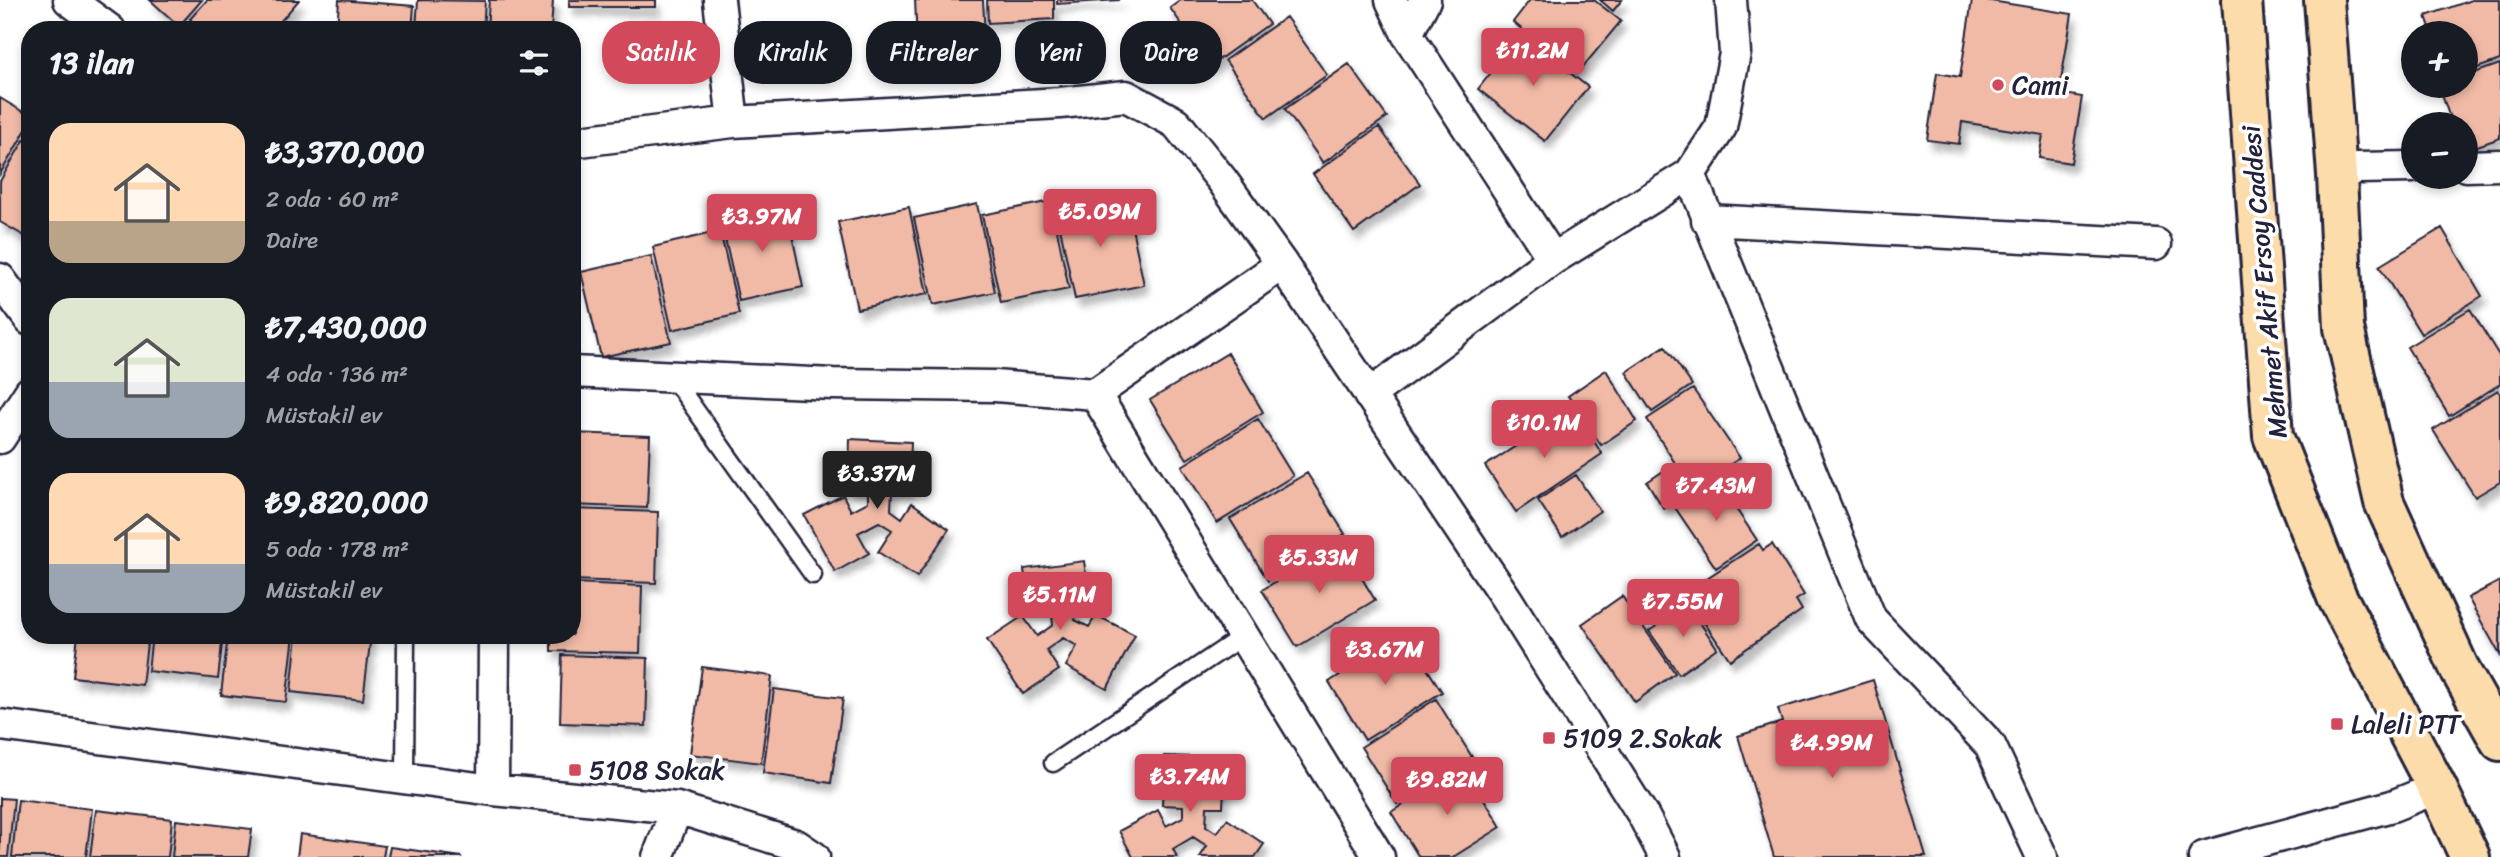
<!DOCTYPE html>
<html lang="tr">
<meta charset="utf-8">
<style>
:root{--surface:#171b24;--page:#20242c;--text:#f1f3f6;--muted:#9ea1a6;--accent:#d1495b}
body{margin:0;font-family:Sriracha,sans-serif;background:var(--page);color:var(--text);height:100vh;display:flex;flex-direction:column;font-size:26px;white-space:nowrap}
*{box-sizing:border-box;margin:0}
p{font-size:23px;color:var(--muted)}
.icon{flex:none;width:38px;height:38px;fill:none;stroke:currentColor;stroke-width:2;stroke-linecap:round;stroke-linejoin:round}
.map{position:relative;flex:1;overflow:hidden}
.panel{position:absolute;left:21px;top:21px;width:560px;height:623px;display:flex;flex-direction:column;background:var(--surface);border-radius:28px;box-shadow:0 4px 10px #0003}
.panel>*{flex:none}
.guide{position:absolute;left:602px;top:21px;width:665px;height:63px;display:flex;gap:14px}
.tools{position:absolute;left:2401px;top:21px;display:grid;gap:14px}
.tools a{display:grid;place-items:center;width:77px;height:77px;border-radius:50%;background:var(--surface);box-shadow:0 4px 10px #0003;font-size:35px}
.price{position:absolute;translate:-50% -60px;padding:0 16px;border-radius:7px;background:var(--accent);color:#fff;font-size:23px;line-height:46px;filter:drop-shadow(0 2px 4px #0008)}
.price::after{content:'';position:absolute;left:50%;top:42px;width:21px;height:16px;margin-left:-10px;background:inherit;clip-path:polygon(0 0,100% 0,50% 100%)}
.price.current{background:#222;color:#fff}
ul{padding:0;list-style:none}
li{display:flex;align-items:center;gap:21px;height:175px;padding:0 28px}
li span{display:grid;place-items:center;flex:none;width:196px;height:140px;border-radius:21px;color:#555}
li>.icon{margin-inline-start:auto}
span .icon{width:84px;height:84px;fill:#fffc;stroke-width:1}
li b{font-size:30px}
h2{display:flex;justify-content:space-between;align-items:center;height:84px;padding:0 28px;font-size:30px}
.pill{padding:0 24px;border-radius:28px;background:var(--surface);box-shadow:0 4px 10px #0003;font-size:24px;line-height:63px}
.pill.current{background:var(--accent);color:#fff}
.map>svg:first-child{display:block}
</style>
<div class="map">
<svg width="2500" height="857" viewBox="0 0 2500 857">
<defs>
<filter id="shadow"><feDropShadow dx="4.5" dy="8" stdDeviation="3.5" flood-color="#0004"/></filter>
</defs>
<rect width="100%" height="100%" fill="#fff"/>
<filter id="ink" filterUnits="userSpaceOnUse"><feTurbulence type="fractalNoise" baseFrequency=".0143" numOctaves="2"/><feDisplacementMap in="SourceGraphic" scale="14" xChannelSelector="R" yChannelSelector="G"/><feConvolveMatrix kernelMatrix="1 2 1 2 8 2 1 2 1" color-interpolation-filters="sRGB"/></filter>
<g filter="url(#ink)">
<!-- building -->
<path fill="#f1baa6" stroke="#22223b" stroke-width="2" filter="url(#shadow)" d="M 150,0 L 202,0 L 179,26 Z
M 207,0 L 299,0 L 273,30 L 201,30 L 190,19 Z
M 339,0 L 414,6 L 412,30 L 337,30 Z
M 418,0 L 485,1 L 483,30 L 416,30 Z
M 489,0 L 553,0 L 551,30 L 487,30 Z
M 569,0 L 656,0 L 656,7 L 569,7 Z
M 915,0 L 983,0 L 985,37 L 917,41 Z
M 987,0 L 1054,0 L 1054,19 L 988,23 Z
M 1057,0 L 1120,0 L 1057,4 Z
M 1181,0 L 1252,0 L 1269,24 L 1211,65 L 1170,8 Z
M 1530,0 L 1594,0 L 1621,21 L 1577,74 L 1513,22 Z
M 1600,0 L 1622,0 L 1613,11 Z
M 1972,0 L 1985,0 L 2072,14 L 2059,93 L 2082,97 L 2071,163 L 2039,158 L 2043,135 L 1962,122 L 1959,144 L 1927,140 L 1937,73 L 1960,77 Z
M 2471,0 L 2500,0 L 2500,60 L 2466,72 L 2466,33 L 2432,33 L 2426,16 Z
M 1286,17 L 1327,75 L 1266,118 L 1225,60 Z
M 1521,35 L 1588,87 L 1545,141 L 1478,89 Z
M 1349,64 L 1387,117 L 1323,163 L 1285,109 Z
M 2500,64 L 2500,138 L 2466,150 L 2466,124 L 2452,124 L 2439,86 L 2466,86 L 2466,76 Z
M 0,98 L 30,116 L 30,123 L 0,174 Z
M 1379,127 L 1420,184 L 1354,232 L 1313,174 Z
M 24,140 L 30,143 L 30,239 L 0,222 L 0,181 Z
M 1126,199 L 1144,285 L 1075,299 L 1057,213 Z
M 1051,201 L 1069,289 L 1001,303 L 982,215 Z
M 977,204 L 995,292 L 933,305 L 914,218 Z
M 786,206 L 803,287 L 739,301 L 721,221 Z
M 909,207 L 927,294 L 857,309 L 838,222 Z
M 2442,228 L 2482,296 L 2421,334 L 2379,266 Z
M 720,231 L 739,314 L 672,330 L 653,247 Z
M 651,256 L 671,342 L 601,357 L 581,272 Z
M 2470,309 L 2500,357 L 2500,384 L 2449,416 L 2407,347 Z
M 1665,346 L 1692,385 L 1652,412 L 1626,372 Z
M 1228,353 L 1263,412 L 1187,459 L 1150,400 Z
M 1606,370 L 1637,421 L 1601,445 L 1568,396 Z
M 1693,389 L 1740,458 L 1664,509 L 1647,482 L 1675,463 L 1647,419 Z
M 2498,390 L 2500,394 L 2500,482 L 2475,497 L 2433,430 Z
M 1573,409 L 1602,454 L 1516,512 L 1485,466 Z
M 1258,419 L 1293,476 L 1217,523 L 1182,466 Z
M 572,433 L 650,436 L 647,508 L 572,505 Z
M 850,439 L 911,442 L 909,491 L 892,490 L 891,510 L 902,518 L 912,503 L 949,529 L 917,577 L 878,552 L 892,530 L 879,522 L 858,533 L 869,553 L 835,572 L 804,515 L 843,495 L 851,511 L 868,502 L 868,489 L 848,489 Z
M 1307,473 L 1345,534 L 1268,581 L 1230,519 Z
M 1576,475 L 1600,511 L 1562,537 L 1538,500 Z
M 1716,479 L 1757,540 L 1716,568 L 1674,506 Z
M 572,509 L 658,512 L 656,583 L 572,580 Z
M 1340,542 L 1375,600 L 1297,647 L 1262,590 Z
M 1759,544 L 1763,550 L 1772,544 L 1804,595 L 1796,600 L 1802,610 L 1730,660 L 1684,593 Z
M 1084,561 L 1090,602 L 1073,604 L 1075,620 L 1089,627 L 1096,615 L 1135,635 L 1107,689 L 1066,666 L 1077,646 L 1063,638 L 1046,650 L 1059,670 L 1023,694 L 987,640 L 1023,616 L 1037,636 L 1053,625 L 1051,606 L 1029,609 L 1024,569 Z
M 2500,581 L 2500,655 L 2468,598 Z
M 572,583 L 642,586 L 640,653 L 551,651 L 551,635 L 572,635 Z
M 1622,596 L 1675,673 L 1635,702 L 1582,624 Z
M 1688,605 L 1717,648 L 1679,674 L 1649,631 Z
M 1404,633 L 1442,692 L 1365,740 L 1329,682 Z
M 78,635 L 148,635 L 142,685 L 73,677 Z
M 152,635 L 223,635 L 218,679 L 148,671 Z
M 228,635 L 294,635 L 286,702 L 221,695 Z
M 297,635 L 371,635 L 363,700 L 291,692 Z
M 562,655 L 648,658 L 646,726 L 560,723 Z
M 702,667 L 772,676 L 761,763 L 690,754 Z
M 1873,680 L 1926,857 L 1774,857 L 1738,736 L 1782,722 L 1778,709 Z
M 774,689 L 843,698 L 831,783 L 763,773 Z
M 1436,699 L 1472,757 L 1397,804 L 1361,747 Z
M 1164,756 L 1226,758 L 1223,807 L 1207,807 L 1206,826 L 1217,833 L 1227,819 L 1264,844 L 1255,857 L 1200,857 L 1207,846 L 1193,837 L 1173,849 L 1177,857 L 1133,857 L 1119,831 L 1158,810 L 1166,826 L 1183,817 L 1183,806 L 1162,805 Z
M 1464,766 L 1501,827 L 1453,857 L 1419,857 L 1391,812 Z
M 0,798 L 14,799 L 8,857 L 0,857 Z
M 18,800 L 92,809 L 86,857 L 12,857 Z
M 96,810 L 172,819 L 168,857 L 90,857 Z
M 176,820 L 252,829 L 248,857 L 172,857 Z
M 300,834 L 385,846 L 383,857 L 297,857 Z
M 390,847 L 462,857 L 388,857 Z"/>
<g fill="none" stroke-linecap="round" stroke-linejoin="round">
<!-- service casing -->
<g stroke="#22223b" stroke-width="21">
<path id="service" d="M 672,377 L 813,575
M 1053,763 L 1243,636
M 405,779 L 406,635"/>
</g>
<!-- minor casing -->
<g stroke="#22223b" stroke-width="35">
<path id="minor" d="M 69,0 L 110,30
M 719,0 L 733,122
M 1391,0 L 1407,34 L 1553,259
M 1407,34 L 1425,0
M 572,142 L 733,122 L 1060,103 L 1126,96 L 1176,123 L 1222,180 L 1282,264 L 1506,598 L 1643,815 L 1665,857
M 2466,166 L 2500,165
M 1690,174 L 1871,619 L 1990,745 L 2042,857
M 2337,175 L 2357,168 L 2413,167
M 1707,220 L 2156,244
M 0,279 L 30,320
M 572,372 L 833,384 L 995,386 L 1095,394 L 1282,264
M 1095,394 L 1379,857
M 1369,395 L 1553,259 L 1690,174 L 1721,127 L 1735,53 L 1731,0
M 0,438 L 30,392
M 0,725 L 493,790 L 677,808 L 796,845 L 814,857
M 493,790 L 494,635
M 658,857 L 677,808
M 2204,857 L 2392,806 L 2437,788"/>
</g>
<!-- primary casing -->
<g stroke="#22223b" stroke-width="44">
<path id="primary" d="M 2242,0 L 2273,436 L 2337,597 L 2437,788 L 2470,857
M 2324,0 L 2337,175 L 2344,328 L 2384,502 L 2461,672 L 2500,741"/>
</g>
<!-- service -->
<use href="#service" stroke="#fff" stroke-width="16"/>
<!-- minor -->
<use href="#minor" stroke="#fff" stroke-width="30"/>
<!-- primary -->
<use href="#primary" stroke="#fddcac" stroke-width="38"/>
</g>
</g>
<!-- markers -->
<g fill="#d1495b" stroke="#fff" stroke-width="2.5">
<circle cx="1998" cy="85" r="7"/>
<rect x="2330" y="717" width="14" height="14" rx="3.5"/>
<rect x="1542" y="731" width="14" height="14" rx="3.5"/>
<rect x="568" y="763" width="14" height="14" rx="3.5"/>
</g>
<g text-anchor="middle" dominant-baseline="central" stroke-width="7" stroke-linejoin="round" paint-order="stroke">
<!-- poi labels -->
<g font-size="26" fill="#22223b" stroke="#fff" text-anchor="start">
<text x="2012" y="85">Cami</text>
<text x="2351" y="724">Laleli PTT</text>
<text x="1563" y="738">5109 2.Sokak</text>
<text x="589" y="770">5108 Sokak</text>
</g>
<!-- street labels -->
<g font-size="26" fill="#22223b" stroke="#fff">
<text transform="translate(2264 282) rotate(-95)">Mehmet Akif Ersoy Caddesi</text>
</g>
</g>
</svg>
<div class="tools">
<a>+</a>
<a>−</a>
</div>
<b class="price" style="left:1533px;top:88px">₺11.2M</b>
<b class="price" style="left:1100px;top:249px">₺5.09M</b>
<b class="price" style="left:762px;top:254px">₺3.97M</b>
<b class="price" style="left:1544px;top:460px">₺10.1M</b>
<b class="price current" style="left:877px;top:511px">₺3.37M</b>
<b class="price" style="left:1716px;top:523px">₺7.43M</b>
<b class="price" style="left:1319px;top:595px">₺5.33M</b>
<b class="price" style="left:1060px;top:632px">₺5.11M</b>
<b class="price" style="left:1683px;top:639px">₺7.55M</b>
<b class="price" style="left:1385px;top:687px">₺3.67M</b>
<b class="price" style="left:1832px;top:780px">₺4.99M</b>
<b class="price" style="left:1190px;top:814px">₺3.74M</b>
<b class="price" style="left:1447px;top:817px">₺9.82M</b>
<div class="guide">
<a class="pill current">Satılık</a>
<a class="pill">Kiralık</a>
<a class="pill">Filtreler</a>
<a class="pill">Yeni</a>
<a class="pill">Daire</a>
</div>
<section class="panel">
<h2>13 ilan<svg class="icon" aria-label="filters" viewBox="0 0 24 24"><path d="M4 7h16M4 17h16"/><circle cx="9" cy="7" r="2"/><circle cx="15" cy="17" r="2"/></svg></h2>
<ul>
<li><span style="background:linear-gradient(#ffd9b3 70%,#b9a48a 0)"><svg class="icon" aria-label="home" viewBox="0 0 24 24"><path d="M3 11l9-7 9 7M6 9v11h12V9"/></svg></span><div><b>₺3,370,000</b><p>2 oda · 60 m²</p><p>Daire</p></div></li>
<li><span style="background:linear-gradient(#dfe7d0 60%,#9aa5b1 0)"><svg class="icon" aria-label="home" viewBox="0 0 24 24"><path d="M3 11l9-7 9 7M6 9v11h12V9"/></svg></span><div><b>₺7,430,000</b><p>4 oda · 136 m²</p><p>Müstakil ev</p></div></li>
<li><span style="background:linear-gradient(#ffd9b3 65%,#9aa5b1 0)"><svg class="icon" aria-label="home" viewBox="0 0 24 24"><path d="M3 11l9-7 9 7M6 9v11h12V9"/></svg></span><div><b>₺9,820,000</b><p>5 oda · 178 m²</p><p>Müstakil ev</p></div></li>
</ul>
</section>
</div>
